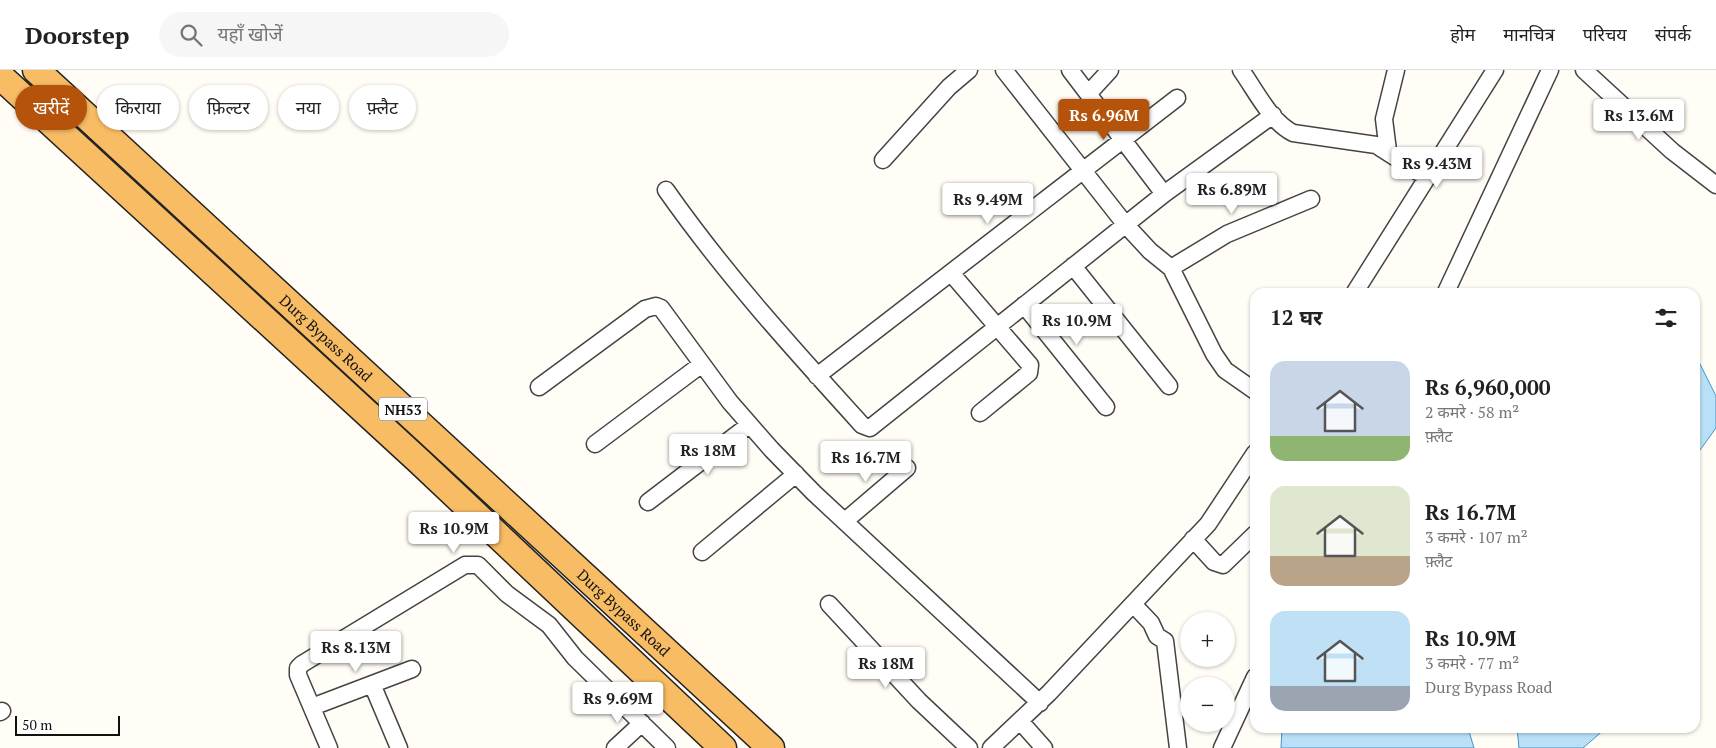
<!DOCTYPE html>
<html lang="hi">
<meta charset="utf-8">
<style>
:root{--surface:#fff;--page:#f6f6f6;--text:#222;--muted:#767676;--line:#e0e0e0;--accent:#b45309}
body{margin:0;font-family:"PT Serif","Noto Sans Devanagari",serif;background:var(--page);color:var(--text);height:100vh;display:flex;flex-direction:column;font-size:19px;white-space:nowrap}
*{box-sizing:border-box;margin:0}
p{font-size:16px;color:var(--muted)}
.icon{flex:none;width:28px;height:28px;fill:none;stroke:currentColor;stroke-width:2;stroke-linecap:round;stroke-linejoin:round}
.map{position:relative;flex:1;overflow:hidden}
.drawer{position:absolute;left:1250px;top:218px;width:450px;height:445px;display:flex;flex-direction:column;background:var(--surface);border-radius:15px;box-shadow:0 1px 4px #0004}
.drawer>*{flex:none}
.top-card{position:absolute;left:15px;top:15px;width:475px;height:45px;display:flex;gap:10px}
.controls{position:absolute;left:1180px;top:542px;display:grid;gap:10px}
.controls a{display:grid;place-items:center;width:55px;height:55px;border-radius:50%;background:var(--surface);box-shadow:0 1px 4px #0004;font-size:25px}
.scale{position:absolute;left:15px;bottom:12px;width:105px;box-sizing:border-box;padding-left:5px;border:2px solid #111;border-top:0;font-size:14px;line-height:18px;white-space:nowrap;color:#111;-webkit-text-stroke:4px #fff;paint-order:stroke}
.price{position:absolute;translate:-50% -42px;padding:0 11px;border-radius:5px;background:#fff;color:#222;font-size:16px;line-height:32px;filter:drop-shadow(0 1px 2px #0008)}
.price::after{content:'';position:absolute;left:50%;top:30px;width:15px;height:11px;margin-left:-8px;background:inherit;clip-path:polygon(0 0,100% 0,50% 100%)}
.price.current{background:var(--accent);color:#fff}
ul{padding:0;list-style:none}
li{display:flex;align-items:center;gap:15px;height:125px;padding:0 20px}
li span{display:grid;place-items:center;flex:none;width:140px;height:100px;border-radius:15px;color:#555}
li>.icon{margin-inline-start:auto}
span .icon{width:60px;height:60px;fill:#fffc;stroke-width:1}
li b{font-size:21px}
h2{display:flex;justify-content:space-between;align-items:center;height:60px;padding:0 20px;font-size:21px}
.chip{padding:0 18px;border-radius:22px;background:var(--surface);box-shadow:0 1px 4px #0004;font-size:18px;line-height:45px}
.chip.current{background:var(--accent);color:#fff}
header{display:flex;align-items:center;gap:30px;box-sizing:border-box;height:70px;padding:0 25px;background:var(--surface);border-bottom:1px solid var(--line)}
header strong{font-size:24px}
nav{display:flex;gap:28px;margin-inline-start:auto;font-size:18px}
.search{width:350px;height:45px;background:var(--page);display:flex;align-items:center;gap:12px;box-sizing:border-box;padding:0 18px;border-radius:28px;color:var(--muted);font-size:19px}
.map>svg:first-child{display:block}
</style>
<header>
<strong>Doorstep</strong>
<div class="search"><svg class="icon" aria-label="search" viewBox="0 0 24 24"><circle cx="10" cy="10" r="6"/><path d="M15 15l6 6"/></svg>यहाँ खोजें</div>
<nav><a>होम</a><a>मानचित्र</a><a>परिचय</a><a>संपर्क</a></nav>
</header>
<div class="map">
<svg width="1716" height="678" viewBox="0 0 1716 678">
<rect width="100%" height="100%" fill="#fffdf5"/>
<!-- water -->
<path fill="#b9e0f7" stroke="#3f96cf" d="M 1695,272 L 1699,292 L 1716,326 L 1716,358 L 1695,387 Z
M 1282,658 L 1468,658 L 1474,678 L 1281,678 Z
M 1517,658 L 1606,658 L 1583,678 L 1519,678 Z"/>
<g fill="none" stroke-linecap="round" stroke-linejoin="round">
<!-- minor casing -->
<g stroke="#444" stroke-width="19">
<path id="minor" d="M 1004,0 L 1125,154 L 1150,181 L 1171,198 L 1214,284 L 1225,300 L 1255,321
M 1070,0 L 1164,124
M 1241,0 C 1256,21 1270,51 1293,63 L 1376,75 L 1426,107
M 1584,0 L 1672,81 L 1716,115
M 1088,24 L 1110,0
M 1388,81 L 1384,49 L 1396,0
M 883,90 L 949,17 L 969,0
M 666,120 C 725,204 793,279 862,355 L 870,358 L 1164,124 L 1273,45
M 1073,196 L 1169,316
M 1171,198 L 1227,164 L 1311,129
M 951,203 L 1030,295 L 1029,303 L 980,343
M 1355,222 L 1495,0
M 1446,222 L 1550,0
M 1024,235 L 1106,337
M 817,306 L 1177,28
M 539,317 L 645,239 L 656,236 L 661,238 L 730,332 L 772,380 L 814,423 L 1040,633
M 595,374 L 702,294
M 648,432 L 749,355
M 845,451 L 907,398
M 1193,469 L 1214,492 L 1223,495 L 1255,464
M 702,482 L 796,404
M 829,534 L 919,631 L 969,678
M 1133,534 L 1151,553 L 1157,566 L 1165,571 L 1178,678
M 372,614 L 399,678
M 312,637 L 412,599
M 0,642 L 2,641
M 1020,651 L 1044,678
M 329,678 L 298,605 L 298,598 L 302,594 L 465,495 L 478,495 L 507,524 L 549,555 L 575,588 L 667,678
M 615,678 L 642,653
M 991,678 L 1049,623 L 1208,454 L 1255,383
M 1222,678 L 1255,607"/>
</g>
<!-- trunk casing -->
<g stroke="#222" stroke-width="29">
<g id="trunk">
<path id="s1" d="M 36,0 L 771,678"/>
<path d="M 0,6 L 419,391 L 723,678"/>
</g>
</g>
<!-- minor -->
<use href="#minor" stroke="#fff" stroke-width="16"/>
<!-- trunk -->
<use href="#trunk" stroke="#f7bc64" stroke-width="26"/>
</g>
<g text-anchor="middle" dominant-baseline="central" stroke-width="5" stroke-linejoin="round" paint-order="stroke">
<!-- shield labels -->
<rect fill="#fff" stroke="#585858" stroke-width="1" x="379" y="327.5" width="48" height="23" rx="4"/>
<g font-size="14" font-weight="bold" fill="#111">
<text x="403" y="339">NH53</text>
</g>
<!-- street labels -->
<g font-size="15" fill="#111" stroke="#fff">
<text stroke="none"><textPath href="#s1" startOffset="395">Durg Bypass Road</textPath></text>
<text stroke="none"><textPath href="#s1" startOffset="800">Durg Bypass Road</textPath></text>
</g>
</g>
</svg>
<div class="controls">
<a>+</a>
<a>−</a>
</div>
<div class="scale">50 m</div>
<b class="price current" style="left:1104px;top:71px">Rs 6.96M</b>
<b class="price" style="left:1639px;top:71px">Rs 13.6M</b>
<b class="price" style="left:1437px;top:119px">Rs 9.43M</b>
<b class="price" style="left:1232px;top:145px">Rs 6.89M</b>
<b class="price" style="left:988px;top:155px">Rs 9.49M</b>
<b class="price" style="left:1077px;top:276px">Rs 10.9M</b>
<b class="price" style="left:708px;top:406px">Rs 18M</b>
<b class="price" style="left:866px;top:413px">Rs 16.7M</b>
<b class="price" style="left:454px;top:484px">Rs 10.9M</b>
<b class="price" style="left:356px;top:603px">Rs 8.13M</b>
<b class="price" style="left:886px;top:619px">Rs 18M</b>
<b class="price" style="left:618px;top:654px">Rs 9.69M</b>
<div class="top-card">
<a class="chip current">खरीदें</a>
<a class="chip">किराया</a>
<a class="chip">फ़िल्टर</a>
<a class="chip">नया</a>
<a class="chip">फ़्लैट</a>
</div>
<section class="drawer">
<h2>12 घर<svg class="icon" aria-label="filters" viewBox="0 0 24 24"><path d="M4 7h16M4 17h16"/><circle cx="9" cy="7" r="2"/><circle cx="15" cy="17" r="2"/></svg></h2>
<ul>
<li><span style="background:linear-gradient(#c9d6e8 75%,#8fb573 0)"><svg class="icon" aria-label="home" viewBox="0 0 24 24"><path d="M3 11l9-7 9 7M6 9v11h12V9"/></svg></span><div><b>Rs 6,960,000</b><p>2 कमरे · 58 m²</p><p>फ़्लैट</p></div></li>
<li><span style="background:linear-gradient(#dfe7d0 70%,#b9a48a 0)"><svg class="icon" aria-label="home" viewBox="0 0 24 24"><path d="M3 11l9-7 9 7M6 9v11h12V9"/></svg></span><div><b>Rs 16.7M</b><p>3 कमरे · 107 m²</p><p>फ़्लैट</p></div></li>
<li><span style="background:linear-gradient(#bfe0f5 75%,#9aa5b1 0)"><svg class="icon" aria-label="home" viewBox="0 0 24 24"><path d="M3 11l9-7 9 7M6 9v11h12V9"/></svg></span><div><b>Rs 10.9M</b><p>3 कमरे · 77 m²</p><p>Durg Bypass Road</p></div></li>
</ul>
</section>
</div>
